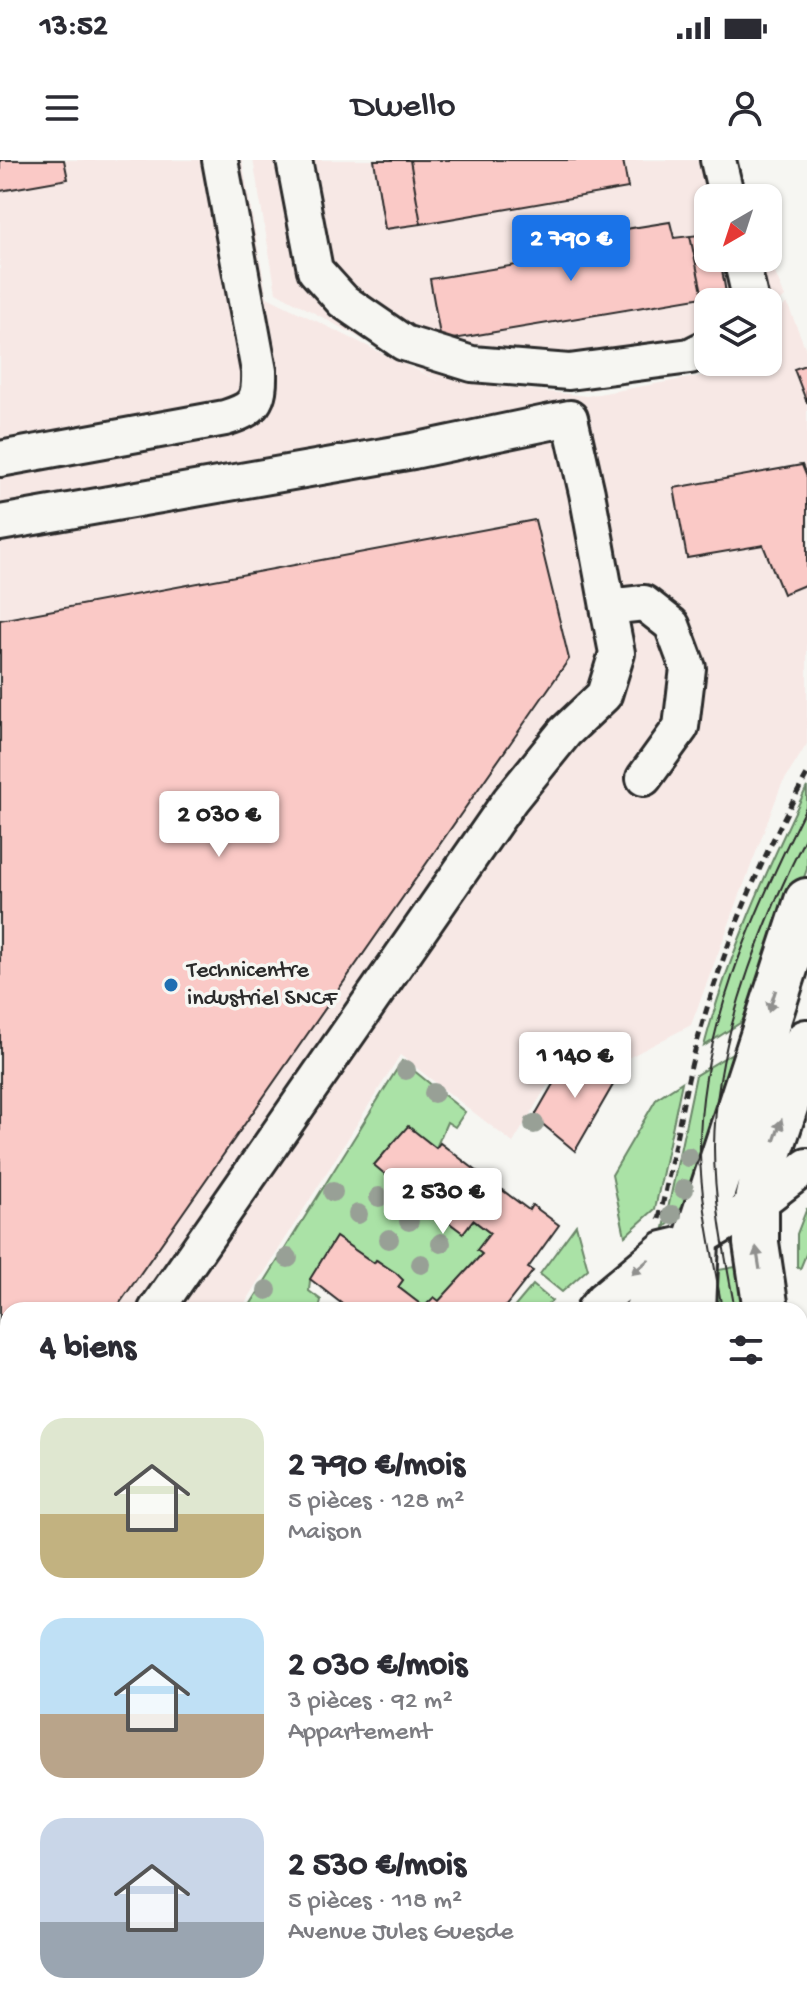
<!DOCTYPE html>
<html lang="fr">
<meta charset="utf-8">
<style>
:root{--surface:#fff;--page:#f7f7f7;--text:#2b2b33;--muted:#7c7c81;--accent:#1a73e8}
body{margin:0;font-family:"Gochi Hand",sans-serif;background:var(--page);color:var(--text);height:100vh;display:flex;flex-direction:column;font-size:30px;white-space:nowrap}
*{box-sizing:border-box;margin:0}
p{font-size:26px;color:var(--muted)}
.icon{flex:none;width:44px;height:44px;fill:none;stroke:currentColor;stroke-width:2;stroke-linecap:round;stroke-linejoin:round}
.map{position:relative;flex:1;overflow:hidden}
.sheet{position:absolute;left:0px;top:1142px;width:808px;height:712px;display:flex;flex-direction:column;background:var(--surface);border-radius:24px 24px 0 0;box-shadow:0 2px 6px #0004}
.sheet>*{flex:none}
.needle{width:52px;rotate:219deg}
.controls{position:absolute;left:694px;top:24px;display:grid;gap:16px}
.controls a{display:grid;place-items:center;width:88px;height:88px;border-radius:16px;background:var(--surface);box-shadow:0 2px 6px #0004;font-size:40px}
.price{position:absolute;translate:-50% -68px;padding:0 18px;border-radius:8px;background:#fff;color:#222;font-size:26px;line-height:52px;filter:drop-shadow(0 2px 4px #0008)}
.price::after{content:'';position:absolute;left:50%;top:48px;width:24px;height:18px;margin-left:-12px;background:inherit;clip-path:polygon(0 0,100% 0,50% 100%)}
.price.active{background:var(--accent);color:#fff}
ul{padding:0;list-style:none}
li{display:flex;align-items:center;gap:24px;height:200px;padding:0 40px}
li span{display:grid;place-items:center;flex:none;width:224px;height:160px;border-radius:24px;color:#555}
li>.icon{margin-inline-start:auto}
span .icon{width:96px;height:96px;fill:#fffc;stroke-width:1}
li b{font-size:34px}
h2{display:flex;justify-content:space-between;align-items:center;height:96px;padding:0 40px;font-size:34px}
.status{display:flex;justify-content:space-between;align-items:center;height:56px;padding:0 40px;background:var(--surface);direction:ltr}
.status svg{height:22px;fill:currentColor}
header{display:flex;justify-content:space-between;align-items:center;height:104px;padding:0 40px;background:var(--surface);font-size:36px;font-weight:600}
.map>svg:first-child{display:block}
</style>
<div class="status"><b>13:52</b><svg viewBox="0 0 49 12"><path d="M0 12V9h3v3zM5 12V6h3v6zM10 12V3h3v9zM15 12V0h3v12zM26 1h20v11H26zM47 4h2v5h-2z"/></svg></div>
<header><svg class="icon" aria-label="menu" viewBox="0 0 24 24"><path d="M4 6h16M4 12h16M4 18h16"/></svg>Dwello<svg class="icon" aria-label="person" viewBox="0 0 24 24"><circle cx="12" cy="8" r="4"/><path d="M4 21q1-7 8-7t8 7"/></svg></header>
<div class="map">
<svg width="807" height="1854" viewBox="0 0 807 1854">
<rect width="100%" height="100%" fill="#f6f6f2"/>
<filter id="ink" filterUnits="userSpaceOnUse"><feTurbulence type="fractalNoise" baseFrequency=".0125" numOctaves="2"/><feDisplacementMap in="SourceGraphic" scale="16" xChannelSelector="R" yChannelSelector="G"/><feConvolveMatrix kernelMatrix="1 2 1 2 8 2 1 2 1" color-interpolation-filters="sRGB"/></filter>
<g filter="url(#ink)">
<!-- built -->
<path fill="#f7e8e5" d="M 0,0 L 242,0 L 267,137 L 439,221 L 276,132 L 253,0 L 731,0 L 744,38 L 708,38 L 708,98 L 768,98 L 768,96 L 785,137 L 768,152 L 768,142 L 708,142 L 708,202 L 714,202 L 704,210 L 584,231 L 484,225 L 587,236 L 706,215 L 721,202 L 768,202 L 768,160 L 787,143 L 807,192 L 807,584 L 781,626 L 691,865 L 628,898 L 617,918 L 570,887 L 513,983 L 400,895 L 241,1150 L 8,1150 L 8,1400 L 0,1402 Z"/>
<!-- green -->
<path fill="#aae2a6" stroke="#6a8668" stroke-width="2" d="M 807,627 L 807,709 L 754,854 L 704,886 C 728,796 766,711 807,627 Z
M 744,886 L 693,1042 L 664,1068 L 696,915 Z
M 402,901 L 465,952 L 455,967 L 447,962 L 436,988 L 408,967 L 374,1005 L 438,1058 L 440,1056 L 473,1060 L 490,1073 L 477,1090 L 482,1094 L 439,1141 L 424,1147 L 398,1127 L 403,1120 L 377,1100 L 374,1103 L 336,1078 L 310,1120 L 309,1131 L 321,1140 L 319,1150 L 247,1150 Z
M 682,922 L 655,1049 L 625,1076 L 612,1015 L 657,938 Z
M 807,1048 L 807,1092 L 800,1109 L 797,1106 L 797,1074 Z
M 576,1065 L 588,1109 L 562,1132 L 540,1114 Z
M 735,1107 L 740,1112 L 750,1150 L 706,1150 L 708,1112 Z
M 533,1125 L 552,1141 L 542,1150 L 512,1150 Z
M 800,1209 L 807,1251 L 807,1322 L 800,1281 Z
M 800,1489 L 807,1530 L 807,1682 L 800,1640 Z
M 478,1846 L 666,1846 L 661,1854 L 469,1854 Z"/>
<!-- water -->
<path fill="#88c4e8" stroke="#63879c" stroke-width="2" d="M 8,1400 L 8,1452 L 0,1453 L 0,1402 Z"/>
<!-- building -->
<path fill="#fac9c6" stroke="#2b2b2b" stroke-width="2" d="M 0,0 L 64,0 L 68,19 L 0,31 Z
M 374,0 L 410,0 L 421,64 L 385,69 Z
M 410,0 L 623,0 L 628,28 L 421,64 Z
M 670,62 L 674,78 L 690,76 L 703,137 L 441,181 L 430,119 L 553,99 L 550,81 Z
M 708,74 L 708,98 L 720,98 L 726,133 L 703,137 L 690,76 Z
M 805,205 L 807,210 L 807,243 L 794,209 Z
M 802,305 L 807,317 L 807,424 L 783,434 L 763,385 L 687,398 L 674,328 Z
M 535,360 L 569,499 L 115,1150 L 8,1150 L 8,1303 L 0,1315 L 0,460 Z
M 572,891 L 617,918 L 575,991 L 534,957 Z
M 408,966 L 436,988 L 440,983 L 478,1012 L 475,1017 L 494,1032 L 498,1027 L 529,1050 L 532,1045 L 559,1065 L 528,1108 L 533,1111 L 505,1147 L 509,1150 L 392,1150 L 385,1146 L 382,1150 L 350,1150 L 310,1119 L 336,1077 L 374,1103 L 376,1100 L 396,1113 L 403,1120 L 398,1127 L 424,1147 L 434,1137 L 439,1141 L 482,1094 L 477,1090 L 490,1073 L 473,1060 L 463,1073 L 440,1056 L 438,1059 L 374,1005 Z
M 0,1525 L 8,1534 L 8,1598 L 0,1602 Z
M 8,1754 L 8,1787 L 0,1778 L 0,1768 L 4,1765 L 0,1761 Z
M 0,1839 L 14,1854 L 0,1854 Z
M 68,1846 L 94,1846 L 101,1854 L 69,1854 L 65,1849 Z
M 176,1846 L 217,1846 L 208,1854 L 183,1854 Z
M 253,1846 L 293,1846 L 299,1854 L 245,1854 Z
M 354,1846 L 387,1846 L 378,1854 L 361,1854 Z
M 414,1846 L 454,1846 L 461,1854 L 405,1854 Z
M 701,1846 L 728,1846 L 723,1854 L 696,1854 Z"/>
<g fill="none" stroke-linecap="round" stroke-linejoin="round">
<!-- minor casing -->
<g stroke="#2b2b2b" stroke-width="40">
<path id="minor" d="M 294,0 L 315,110 L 343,141 L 404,183 L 472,204 L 569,212 L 690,196 L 708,187
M 718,0 L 727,38
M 741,98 L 751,142
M 0,299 L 225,258 C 254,249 260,242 259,211 L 220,0
M 0,363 L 413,291 L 570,258 L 587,333 L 608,447 L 644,443 L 672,465 L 688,508 L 681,567 L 644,618
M 156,1150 L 510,640 L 565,572 L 604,535 L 617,493 L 608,447
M 594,1150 L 603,1139 L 663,1089 L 696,1081 L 756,1045 L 807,1006
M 642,1150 L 673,1123 L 694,1085
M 0,1367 L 8,1362
M 0,1640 L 8,1638
M 0,1686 L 8,1680
M 0,1809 L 8,1818
M 34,1846 L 41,1854
M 327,1846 L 334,1854"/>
</g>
<!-- major casing -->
<g stroke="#2b2b2b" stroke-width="50">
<path id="major" d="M 693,1150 L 696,1081 L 807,741
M 766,1150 L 756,1083 L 756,1045 L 763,1012 L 807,882
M 800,1358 L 807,1401
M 800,1796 L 807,1838"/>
</g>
<!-- path -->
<path stroke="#2b2b2b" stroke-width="5" stroke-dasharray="8 6" stroke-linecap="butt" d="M 659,1059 C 672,1006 680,951 693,898 C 718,800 758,702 807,615
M 800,1178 L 807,1210
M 0,1742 L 8,1735"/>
<!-- minor -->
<use href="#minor" stroke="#f6f6f2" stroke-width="34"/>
<!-- major -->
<use href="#major" stroke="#f6f6f2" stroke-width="44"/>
<!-- tram -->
<path stroke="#2b2b2b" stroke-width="2" d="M 722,1150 C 714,1098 701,1046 700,993 C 698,874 755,749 807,645
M 735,1150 C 725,1096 714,1043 714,987 C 715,882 760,767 807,674
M 800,1533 L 807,1574
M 800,1606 L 807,1647"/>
</g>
<!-- trees -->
<g fill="#98a096">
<circle cx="406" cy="910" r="10"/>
<circle cx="434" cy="933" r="10"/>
<circle cx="534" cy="964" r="10"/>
<circle cx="688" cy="997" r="10"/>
<circle cx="684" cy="1029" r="10"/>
<circle cx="333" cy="1032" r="10"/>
<circle cx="379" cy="1037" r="10"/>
<circle cx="358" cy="1054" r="10"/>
<circle cx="672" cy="1055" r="10"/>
<circle cx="409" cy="1061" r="10"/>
<circle cx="389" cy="1079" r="10"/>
<circle cx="441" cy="1083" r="10"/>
<circle cx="288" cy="1098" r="10"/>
<circle cx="421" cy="1104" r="10"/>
<circle cx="267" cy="1130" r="10"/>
</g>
<!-- one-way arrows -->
<defs><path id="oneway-solid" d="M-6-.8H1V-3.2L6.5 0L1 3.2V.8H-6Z" transform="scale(2)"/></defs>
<g fill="#90908e">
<use href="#oneway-solid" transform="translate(772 841) rotate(108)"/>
<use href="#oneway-solid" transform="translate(778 970) rotate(-71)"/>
<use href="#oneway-solid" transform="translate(758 1098) rotate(-99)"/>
<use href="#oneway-solid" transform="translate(640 1107) rotate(140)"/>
</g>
</g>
<!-- markers -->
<circle fill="#1f6fb2" stroke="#f6f6f2" stroke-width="3" cx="171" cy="825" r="8"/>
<g text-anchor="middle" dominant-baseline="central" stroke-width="7" stroke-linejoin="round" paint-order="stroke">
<!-- poi labels -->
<g font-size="24" fill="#2b2b2b" stroke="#f6f6f2" text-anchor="start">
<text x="187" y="811">Technicentre<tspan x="187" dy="28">industriel SNCF</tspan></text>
</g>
</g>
</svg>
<div class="controls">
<a><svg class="needle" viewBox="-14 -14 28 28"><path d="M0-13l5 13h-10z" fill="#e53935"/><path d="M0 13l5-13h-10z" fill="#7c7c81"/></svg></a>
<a><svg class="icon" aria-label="layers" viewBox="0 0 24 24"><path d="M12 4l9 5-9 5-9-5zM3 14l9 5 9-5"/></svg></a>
</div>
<b class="price active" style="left:571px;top:123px">2 790 €</b>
<b class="price" style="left:219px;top:699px">2 030 €</b>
<b class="price" style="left:575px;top:940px">1 140 €</b>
<b class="price" style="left:443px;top:1076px">2 530 €</b>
<section class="sheet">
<h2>4 biens<svg class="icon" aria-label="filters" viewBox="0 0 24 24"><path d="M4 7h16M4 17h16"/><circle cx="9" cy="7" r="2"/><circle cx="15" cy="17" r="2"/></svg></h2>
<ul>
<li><span style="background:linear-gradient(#dfe7d0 60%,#c2b280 0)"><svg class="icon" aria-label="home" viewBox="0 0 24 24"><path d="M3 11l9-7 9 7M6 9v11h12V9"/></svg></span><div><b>2 790 €/mois</b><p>5 pièces · 128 m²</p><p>Maison</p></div></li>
<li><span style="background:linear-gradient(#bfe0f5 60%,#b9a48a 0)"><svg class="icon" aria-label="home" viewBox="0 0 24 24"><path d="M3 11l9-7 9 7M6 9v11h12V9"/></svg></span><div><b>2 030 €/mois</b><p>3 pièces · 92 m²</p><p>Appartement</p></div></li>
<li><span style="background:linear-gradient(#c9d6e8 65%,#9aa5b1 0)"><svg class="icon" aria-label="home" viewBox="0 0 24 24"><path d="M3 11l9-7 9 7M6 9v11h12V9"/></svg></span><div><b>2 530 €/mois</b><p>5 pièces · 118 m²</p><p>Avenue Jules Guesde</p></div></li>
</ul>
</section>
</div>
